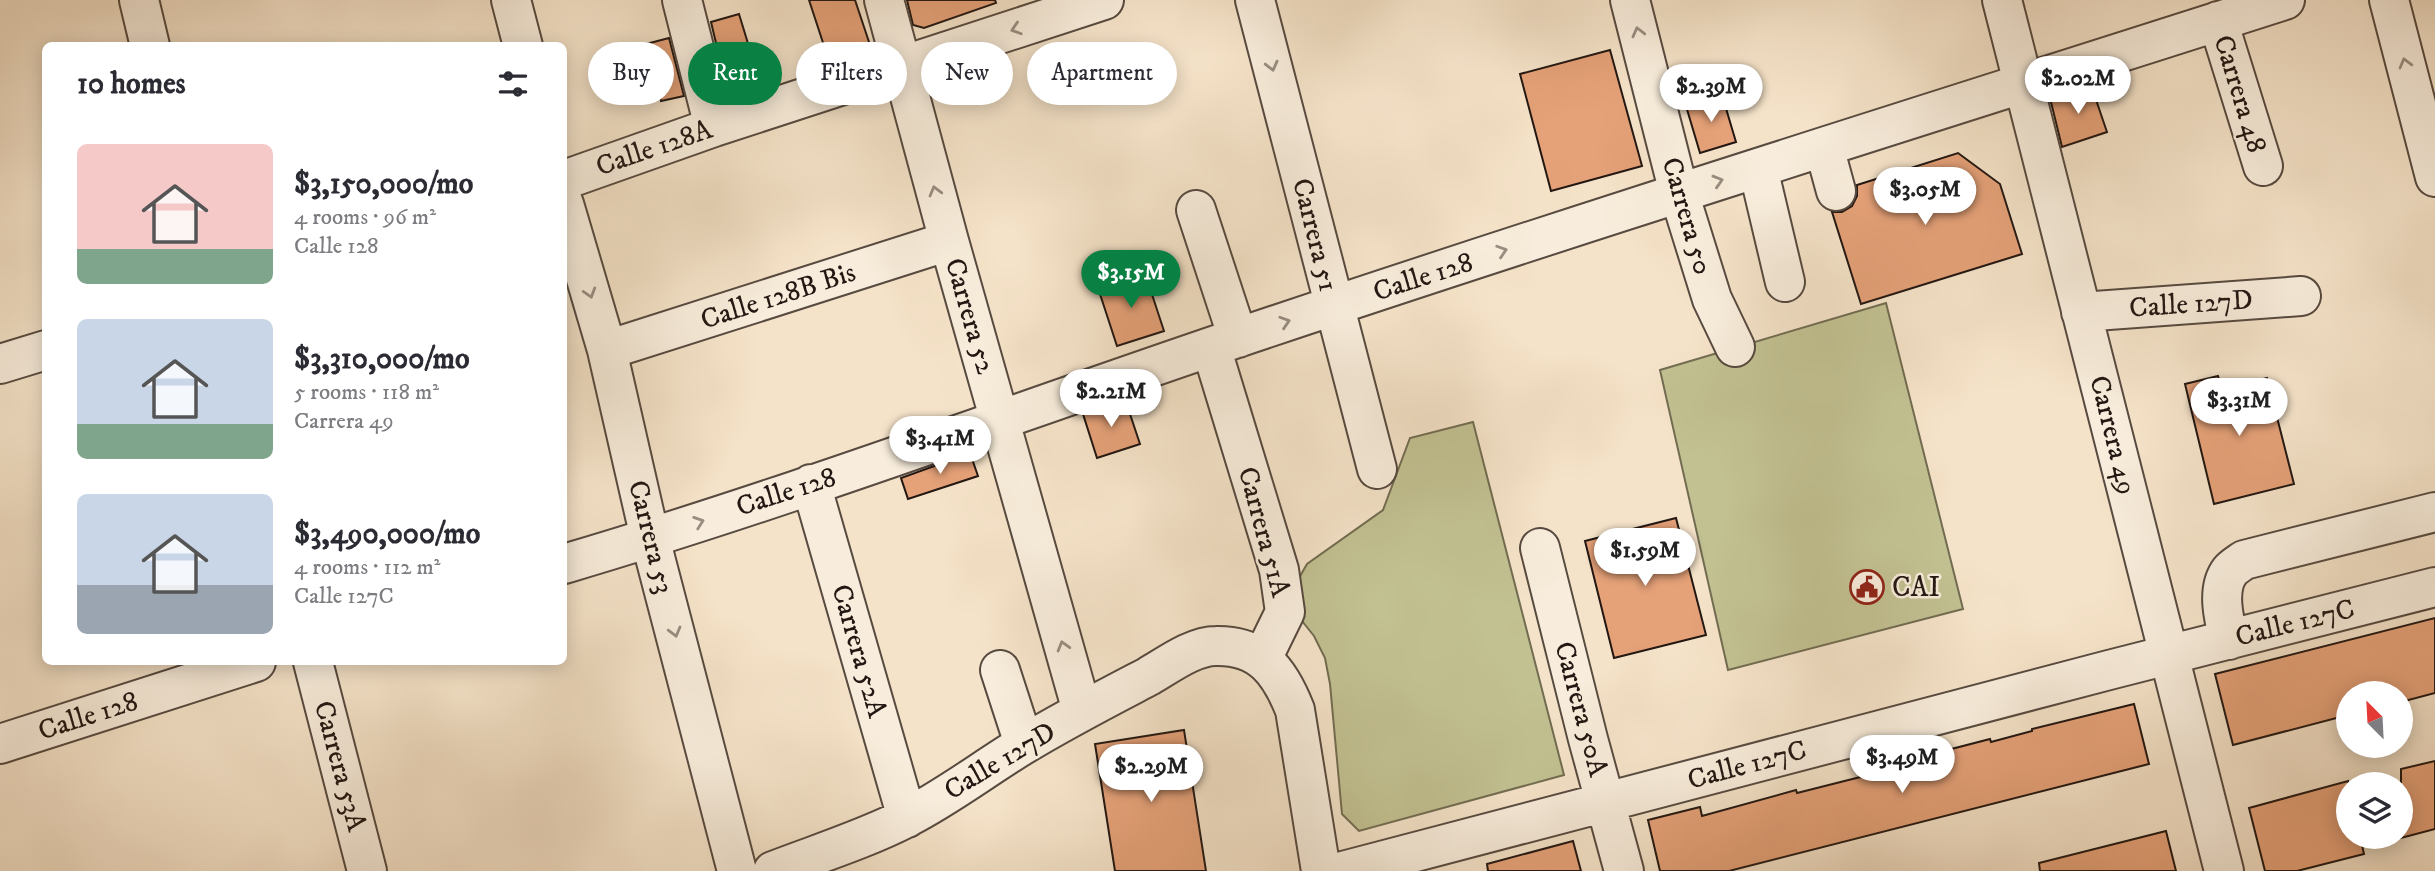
<!DOCTYPE html>
<meta charset="utf-8">
<style>
:root{--surface:#fff;--page:#f2f2f3;--text:#2b2b33;--muted:#7c7c81;--accent:#0b8043}
body{margin:0;font-family:"IM FELL DW Pica",serif;background:var(--page);color:var(--text);height:100vh;display:flex;flex-direction:column;font-size:26px;white-space:nowrap}
*{box-sizing:border-box;margin:0}
p{font-size:23px;color:var(--muted)}
.icon{flex:none;width:38px;height:38px;fill:none;stroke:currentColor;stroke-width:2;stroke-linecap:round;stroke-linejoin:round}
.map{position:relative;flex:1;overflow:hidden}
.drawer{position:absolute;left:42px;top:42px;width:525px;height:623px;display:flex;flex-direction:column;background:var(--surface);border-radius:10px;box-shadow:0 4px 18px #0003}
.drawer>*{flex:none}
.top-card{position:absolute;left:588px;top:42px;width:665px;height:63px;display:flex;gap:14px}
.needle{width:46px;rotate:336deg}
.controls{position:absolute;left:2336px;top:681px;display:grid;gap:14px}
.controls a{display:grid;place-items:center;width:77px;height:77px;border-radius:50%;background:var(--surface);box-shadow:0 4px 18px #0003;font-size:35px}
.price{position:absolute;translate:-50% -60px;padding:0 16px;border-radius:24px;background:#fff;color:#222;font-size:23px;line-height:46px;filter:drop-shadow(0 2px 4px #0008)}
.price::after{content:'';position:absolute;left:50%;top:42px;width:21px;height:16px;margin-left:-10px;background:inherit;clip-path:polygon(0 0,100% 0,50% 100%)}
.price.selected{background:var(--accent);color:#fff}
ul{padding:0;list-style:none}
li{display:flex;align-items:center;gap:21px;height:175px;padding:0 35px}
li span{display:grid;place-items:center;flex:none;width:196px;height:140px;border-radius:10px;color:#555}
li>.icon{margin-inline-start:auto}
span .icon{width:84px;height:84px;fill:#fffc;stroke-width:1}
li b{font-size:30px}
h2{display:flex;justify-content:space-between;align-items:center;height:84px;padding:0 35px;font-size:30px}
.tag{padding:0 24px;border-radius:32px;background:var(--surface);box-shadow:0 4px 18px #0003;font-size:24px;line-height:63px}
.tag.selected{background:var(--accent);color:#fff}
.map>svg:first-child{display:block}
</style>
<div class="map">
<svg width="2435" height="871" viewBox="0 0 2435 871">
<rect width="100%" height="100%" fill="#f5e3c9"/>
<filter id="stains"><feTurbulence type="fractalNoise" baseFrequency=".00286" numOctaves="4"/><feColorMatrix values="0 0 0 0 .2 0 0 0 0 .09 0 0 0 0 .02 0 0 0 .5 -.17"/></filter>
<radialGradient id="worn" r=".72"><stop offset=".6" stop-color="#630" stop-opacity="0"/><stop offset="1" stop-color="#630" stop-opacity=".3"/></radialGradient>
<!-- green -->
<path fill="#c2c192" stroke="#726c52" stroke-width="2" d="M 1886,303 L 1963,609 L 1728,670 L 1660,370 Z
M 1473,422 L 1564,775 L 1359,831 L 1342,814 L 1330,684 L 1325,658 L 1314,636 L 1286,601 L 1307,564 L 1383,510 L 1410,438 Z"/>
<!-- building -->
<path fill="#e5a178" stroke="#221712" stroke-width="2" d="M 809,0 L 855,0 L 871,48 L 829,61 Z
M 907,0 L 995,0 L 996,3 L 924,28 L 913,25 Z
M 739,14 L 761,86 L 733,94 L 730,84 L 726,85 L 711,22 Z
M 669,38 L 684,96 L 661,101 L 646,44 Z
M 1610,50 L 1642,166 L 1551,191 L 1520,74 Z
M 2091,85 L 2107,132 L 2062,147 L 2050,98 Z
M 1722,95 L 1736,142 L 1700,153 L 1686,106 Z
M 1958,153 L 2000,184 L 2022,254 L 1861,304 L 1832,212 L 1842,212 L 1852,206 L 1857,196 L 1857,185 Z
M 1145,273 L 1164,331 L 1117,346 L 1098,288 Z
M 2218,376 L 2222,390 L 2267,378 L 2294,484 L 2214,504 L 2185,384 Z
M 1125,399 L 1140,444 L 1097,458 L 1083,414 Z
M 970,453 L 978,476 L 908,499 L 901,478 Z
M 1676,518 L 1706,635 L 1614,658 L 1585,541 Z
M 2435,618 L 2435,693 L 2401,702 L 2401,693 L 2348,693 L 2348,715 L 2233,745 L 2215,674 Z
M 2134,704 L 2149,764 L 1729,871 L 1660,871 L 1648,820 L 1700,807 L 1702,816 L 1796,790 L 1797,793 L 1892,769 L 1891,766 L 1937,755 L 1936,753 L 1990,739 L 1991,742 L 2032,731 L 2032,729 Z
M 1184,730 L 1206,871 L 1115,871 L 1095,744 Z
M 2435,761 L 2435,829 L 2401,838 L 2401,769 Z
M 2348,781 L 2348,836 L 2360,836 L 2364,854 L 2297,871 L 2265,871 L 2249,808 Z
M 2166,831 L 2176,871 L 2040,871 L 2039,863 Z
M 1573,841 L 1581,871 L 1488,871 L 1487,864 Z"/>
<g fill="none" stroke-linecap="round" stroke-linejoin="round">
<!-- minor casing -->
<g stroke="#574a40" stroke-width="42">
<path id="minor" d="M 139,0 L 150,46
M 511,0 L 523,46
M 682,0 L 714,127
M 884,0 L 949,241 L 1082,711
M 1255,0 L 1377,469
M 1630,0 L 1679,193 L 1712,299 L 1735,347
M 2002,0 L 2224,871
M 2389,0 L 2435,177
M 2218,21 L 2263,166
M 1824,147 L 1836,191
M 1758,168 L 1785,282
M 564,180 L 714,127 L 1104,0
M 564,204 L 607,350 L 650,538 L 737,871
M 1196,210 L 1238,338
M 2081,312 L 2301,296
M 1211,347 L 1279,570 L 1285,612 L 1262,659
M 607,350 L 949,241
M 0,364 L 46,350
M 811,484 L 907,818
M 1540,548 L 1588,739 L 1624,871
M 564,564 C 791,497 1012,414 1237,338 C 1585,221 1935,112 2285,0
M 2229,640 C 2224,620 2216,589 2230,571 C 2233,567 2240,563 2244,560 L 2435,512
M 313,662 L 367,871
M 1000,670 L 1024,744
M 0,744 L 256,662
M 773,871 C 817,854 865,839 906,818 C 946,798 985,768 1023,745 C 1064,720 1107,698 1149,676 C 1168,665 1193,646 1216,646 C 1261,645 1280,672 1295,710 L 1321,871
M 1343,871 L 2109,670 L 2435,587"/>
</g>
<!-- minor -->
<use href="#minor" stroke="#f8eddc" stroke-width="38"/>
</g>
<!-- one-way arrows -->
<defs><path id="oneway-chevron" d="M-2-3.5L2.5 0L-2 3.5" fill="none" stroke-width="1.6" stroke-linecap="round" stroke-linejoin="round" transform="scale(1.75)"/></defs>
<g stroke="#988d81">
<use href="#oneway-chevron" transform="translate(1016 29) rotate(162)"/>
<use href="#oneway-chevron" transform="translate(1638 32) rotate(-104)"/>
<use href="#oneway-chevron" transform="translate(2405 63) rotate(-105)"/>
<use href="#oneway-chevron" transform="translate(1272 66) rotate(76)"/>
<use href="#oneway-chevron" transform="translate(1718 181) rotate(-17)"/>
<use href="#oneway-chevron" transform="translate(935 191) rotate(-105)"/>
<use href="#oneway-chevron" transform="translate(1502 251) rotate(-18)"/>
<use href="#oneway-chevron" transform="translate(590 293) rotate(73)"/>
<use href="#oneway-chevron" transform="translate(1285 322) rotate(-18)"/>
<use href="#oneway-chevron" transform="translate(699 522) rotate(-19)"/>
<use href="#oneway-chevron" transform="translate(675 632) rotate(75)"/>
<use href="#oneway-chevron" transform="translate(1063 646) rotate(-106)"/>
</g>
<!-- icons -->
<defs>
<g id="civic-ring" transform="scale(1.75)"><circle r="9.5" fill="#f8eddc" stroke="#8f2418" stroke-width="1.5"/><path d="M-.6-6.5H3V-4.5H.6V-3L4-1V1h2V6H-6V1h2V-1L-.6-3ZM-1.2 2.5V6h2.4V2.5Z" fill="#8f2418"/></g>
</defs>
<g fill-rule="evenodd">
<use href="#civic-ring" x="1867" y="587"/>
</g>
<g text-anchor="middle" dominant-baseline="central" stroke-width="5" stroke-linejoin="round" paint-order="stroke">
<!-- street labels -->
<g font-size="28" fill="#221712" stroke="#f8eddc">
<text transform="translate(2240 94) rotate(73)">Carrera 48</text>
<text transform="translate(654 148) rotate(-19)">Calle 128A</text>
<text transform="translate(1687 216) rotate(74)">Carrera 50</text>
<text transform="translate(1315 235) rotate(76)">Carrera 51</text>
<text transform="translate(1423 277) rotate(-18)">Calle 128</text>
<text transform="translate(778 296) rotate(-18)">Calle 128B Bis</text>
<text transform="translate(2191 304) rotate(-4)">Calle 127D</text>
<text transform="translate(970 316) rotate(74)">Carrera 52</text>
<text transform="translate(2113 435) rotate(76)">Carrera 49</text>
<text transform="translate(786 492) rotate(-18)">Calle 128</text>
<text transform="translate(1264 532) rotate(75)">Carrera 51A</text>
<text transform="translate(651 537) rotate(76)">Carrera 53</text>
<text transform="translate(2295 623) rotate(-14)">Calle 127C</text>
<text transform="translate(859 651) rotate(74)">Carrera 52A</text>
<text transform="translate(1581 709) rotate(75)">Carrera 50A</text>
<text transform="translate(88 716) rotate(-18)">Calle 128</text>
<text transform="translate(1000 761) rotate(-31)">Calle 127D</text>
<text transform="translate(1747 765) rotate(-15)">Calle 127C</text>
<text transform="translate(340 766) rotate(75)">Carrera 53A</text>
</g>
<!-- poi labels -->
<g font-size="28" fill="#221712" stroke="#f8eddc" text-anchor="start">
<text x="1892" y="587">CAI</text>
</g>
</g>
<rect width="100%" height="100%" filter="url(#stains)"/>
<rect width="100%" height="100%" fill="url(#worn)"/>
</svg>
<div class="controls">
<a><svg class="needle" viewBox="-14 -14 28 28"><path d="M0-13l5 13h-10z" fill="#e53935"/><path d="M0 13l5-13h-10z" fill="#7c7c81"/></svg></a>
<a><svg class="icon" aria-label="layers" viewBox="0 0 24 24"><path d="M12 4l9 5-9 5-9-5zM3 14l9 5 9-5"/></svg></a>
</div>
<b class="price" style="left:2078px;top:116px">$2.02M</b>
<b class="price" style="left:1711px;top:124px">$2.39M</b>
<b class="price" style="left:1925px;top:227px">$3.05M</b>
<b class="price selected" style="left:1131px;top:310px">$3.15M</b>
<b class="price" style="left:1111px;top:429px">$2.21M</b>
<b class="price" style="left:2239px;top:438px">$3.31M</b>
<b class="price" style="left:940px;top:476px">$3.41M</b>
<b class="price" style="left:1645px;top:588px">$1.59M</b>
<b class="price" style="left:1902px;top:795px">$3.49M</b>
<b class="price" style="left:1151px;top:804px">$2.29M</b>
<div class="top-card">
<a class="tag">Buy</a>
<a class="tag selected">Rent</a>
<a class="tag">Filters</a>
<a class="tag">New</a>
<a class="tag">Apartment</a>
</div>
<section class="drawer">
<h2>10 homes<svg class="icon" aria-label="filters" viewBox="0 0 24 24"><path d="M4 7h16M4 17h16"/><circle cx="9" cy="7" r="2"/><circle cx="15" cy="17" r="2"/></svg></h2>
<ul>
<li><span style="background:linear-gradient(#f6c9c9 75%,#7fa58c 0)"><svg class="icon" aria-label="home" viewBox="0 0 24 24"><path d="M3 11l9-7 9 7M6 9v11h12V9"/></svg></span><div><b>$3,150,000/mo</b><p>4 rooms · 96 m²</p><p>Calle 128</p></div></li>
<li><span style="background:linear-gradient(#c9d6e8 75%,#7fa58c 0)"><svg class="icon" aria-label="home" viewBox="0 0 24 24"><path d="M3 11l9-7 9 7M6 9v11h12V9"/></svg></span><div><b>$3,310,000/mo</b><p>5 rooms · 118 m²</p><p>Carrera 49</p></div></li>
<li><span style="background:linear-gradient(#c9d6e8 65%,#9aa5b1 0)"><svg class="icon" aria-label="home" viewBox="0 0 24 24"><path d="M3 11l9-7 9 7M6 9v11h12V9"/></svg></span><div><b>$3,490,000/mo</b><p>4 rooms · 112 m²</p><p>Calle 127C</p></div></li>
</ul>
</section>
</div>
